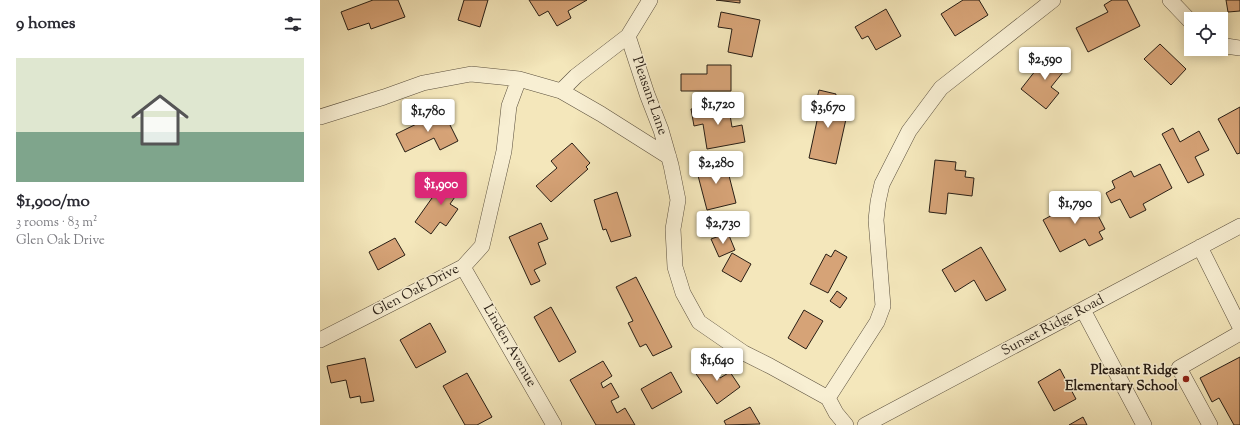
<!DOCTYPE html>
<meta charset="utf-8">
<style>
:root{--surface:#fff;--page:#f7f7f7;--text:#2b2b33;--muted:#7c7c81;--line:#e1e1e2;--accent:#db2777}
body{margin:0;font-family:"Sorts Mill Goudy",serif;background:var(--page);color:var(--text);height:100vh;display:flex;flex-direction:column;font-size:15px;white-space:nowrap}
*{box-sizing:border-box;margin:0}
p{font-size:13px;color:var(--muted)}
.icon{flex:none;width:22px;height:22px;fill:none;stroke:currentColor;stroke-width:2;stroke-linecap:round;stroke-linejoin:round}
.map{position:relative;flex:1;overflow:hidden}
.details{display:flex;flex-direction:column;background:var(--surface);width:320px}
.details>*{flex:none}
.buttons{position:absolute;left:864px;top:12px;display:grid;gap:8px}
.buttons a{display:grid;place-items:center;width:44px;height:44px;border-radius:0px;background:var(--surface);box-shadow:0 2px 10px #0003;font-size:20px}
.price{position:absolute;translate:-50% -34px;padding:0 9px;border-radius:4px;background:#fff;color:#222;font-size:13px;line-height:26px;filter:drop-shadow(0 1px 2px #0008)}
.price::after{content:'';position:absolute;left:50%;top:24px;width:12px;height:9px;margin-left:-6px;background:inherit;clip-path:polygon(0 0,100% 0,50% 100%)}
.price.active{background:var(--accent);color:#fff}
ul{padding:0;list-style:none}
li{display:grid;align-content:center;gap:8px;height:212px;padding:0 16px}
li+li{border-top:1px solid var(--line)}
li span{display:grid;place-items:center;height:124px;border-radius:0px;color:#555}
li>.icon{margin-inline-start:auto}
span .icon{width:72px;height:72px;fill:#fffc;stroke-width:1}
li b{font-size:17px}
h2{display:flex;justify-content:space-between;align-items:center;height:48px;padding:0 16px;font-size:17px}
main{display:flex;flex:1;min-height:0}
.map>svg:first-child{display:block}
</style>
<main>
<section class="details">
<h2>9 homes<svg class="icon" aria-label="filters" viewBox="0 0 24 24"><path d="M4 7h16M4 17h16"/><circle cx="9" cy="7" r="2"/><circle cx="15" cy="17" r="2"/></svg></h2>
<ul>
<li><span style="background:linear-gradient(#dfe7d0 60%,#7fa58c 0)"><svg class="icon" aria-label="home" viewBox="0 0 24 24"><path d="M3 11l9-7 9 7M6 9v11h12V9"/></svg></span><div><b>$1,900/mo</b><p>3 rooms · 83 m²</p><p>Glen Oak Drive</p></div></li>
</ul>
</section>
<div class="map">
<svg width="920" height="425" viewBox="0 0 920 425">
<rect width="100%" height="100%" fill="#f4e7bb"/>
<filter id="stains"><feTurbulence type="fractalNoise" baseFrequency=".005" numOctaves="4"/><feColorMatrix values="0 0 0 0 .2 0 0 0 0 .09 0 0 0 0 .02 0 0 0 .5 -.17"/></filter>
<radialGradient id="worn" r=".72"><stop offset=".6" stop-color="#630" stop-opacity="0"/><stop offset="1" stop-color="#630" stop-opacity=".3"/></radialGradient>
<!-- building -->
<path fill="#d6a377" stroke="#281e15" d="M 53,0 L 78,0 L 85,17 L 51,29 L 49,23 L 28,30 L 21,12 Z
M 144,0 L 168,0 L 160,27 L 138,20 Z
M 209,0 L 267,0 L 248,11 L 251,18 L 237,26 L 228,11 L 219,16 Z
M 396,0 L 420,0 L 420,3 Z
M 643,0 L 659,0 L 668,15 L 635,36 L 621,14 Z
M 792,0 L 807,0 L 820,26 L 768,52 L 756,28 L 788,12 L 784,5 Z
M 906,0 L 920,0 L 920,11 L 908,12 Z
M 566,9 L 581,36 L 556,50 L 548,36 L 542,39 L 535,27 Z
M 401,12 L 440,20 L 432,57 L 408,52 L 412,29 L 398,27 Z
M 840,44 L 866,69 L 851,85 L 824,59 Z
M 730,52 L 748,66 L 731,87 L 739,93 L 726,109 L 701,89 Z
M 387,65 L 411,65 L 411,91 L 361,91 L 361,74 L 387,74 Z
M 499,90 L 516,94 L 514,107 L 528,110 L 516,164 L 489,158 L 498,116 L 493,115 Z
M 408,103 L 412,127 L 422,125 L 425,142 L 387,149 L 383,124 L 374,126 L 371,109 Z
M 920,107 L 920,153 L 917,154 L 898,119 Z
M 123,111 L 138,141 L 120,150 L 114,138 L 85,152 L 76,134 Z
M 853,128 L 860,142 L 879,131 L 889,150 L 875,157 L 884,175 L 868,183 L 842,134 Z
M 252,143 L 270,163 L 266,167 L 268,169 L 231,202 L 216,186 L 237,168 L 231,161 Z
M 405,160 L 416,203 L 387,210 L 376,168 Z
M 615,160 L 636,162 L 635,170 L 646,171 L 645,177 L 654,178 L 652,196 L 628,193 L 626,214 L 609,212 Z
M 840,164 L 852,188 L 823,204 L 826,210 L 810,218 L 800,199 L 791,203 L 786,193 L 795,188 L 792,181 L 811,171 L 814,177 Z
M 129,174 L 144,184 L 130,204 L 138,209 L 126,226 L 120,222 L 111,234 L 95,222 Z
M 297,192 L 311,236 L 291,242 L 286,229 L 283,230 L 274,200 Z
M 768,196 L 785,229 L 779,232 L 783,239 L 769,246 L 765,239 L 740,252 L 723,220 Z
M 221,223 L 228,239 L 218,243 L 226,264 L 214,270 L 220,281 L 211,285 L 189,237 Z
M 408,233 L 415,250 L 399,257 L 391,239 Z
M 75,238 L 85,255 L 58,270 L 49,252 Z
M 661,247 L 686,290 L 666,301 L 654,280 L 635,292 L 622,270 Z
M 515,250 L 527,257 L 508,293 L 490,284 L 506,254 L 511,257 Z
M 412,253 L 431,264 L 421,282 L 402,271 Z
M 316,277 L 352,347 L 333,356 L 326,344 L 320,347 L 308,323 L 313,321 L 296,287 Z
M 517,291 L 527,298 L 520,308 L 510,301 Z
M 231,307 L 256,352 L 239,362 L 214,317 Z
M 484,310 L 503,321 L 486,349 L 468,338 Z
M 110,323 L 126,352 L 96,368 L 80,340 Z
M 920,357 L 920,425 L 914,425 L 899,398 L 892,402 L 880,378 Z
M 45,358 L 54,401 L 41,403 L 40,396 L 30,398 L 26,380 L 11,383 L 7,366 Z
M 283,361 L 292,376 L 281,383 L 283,388 L 291,383 L 299,397 L 291,401 L 297,413 L 305,408 L 315,425 L 276,425 L 250,380 Z
M 388,361 L 400,378 L 410,372 L 420,387 L 397,404 L 374,371 Z
M 740,369 L 756,399 L 734,411 L 718,382 Z
M 351,372 L 362,392 L 332,409 L 321,389 Z
M 147,373 L 172,417 L 157,425 L 145,425 L 123,386 Z
M 430,407 L 440,424 L 406,425 L 404,421 Z
M 763,417 L 767,425 L 749,425 Z"/>
<g fill="none" stroke-linecap="round" stroke-linejoin="round">
<!-- minor casing -->
<g stroke="#5b503e" stroke-width="16">
<path id="minor" d="M 330,0 L 308,36 L 327,94 L 341,130 L 351,165 L 358,200 L 353,229 L 355,267 L 363,293 L 379,322 L 424,353 L 450,366 L 508,398 L 516,413 L 526,425
M 850,0 L 871,22
M 901,43 L 906,46 L 920,48
M 241,91 L 256,76 L 308,36
M 0,117 L 64,97 L 103,83 L 151,74 L 199,79 L 241,91 L 281,114 L 349,157
M 880,247 L 920,327
M 143,267 L 234,425
M 763,310 L 824,425
M 0,340 L 143,267 L 162,246 L 184,151 L 189,106 L 199,79
M 508,398 L 557,322 L 563,306 L 556,220 L 558,202 L 562,184 L 589,131 L 621,88 L 733,0
M 545,425 L 920,226
M 890,425 L 859,368 L 920,333"/>
</g>
<!-- minor -->
<use href="#minor" stroke="#f8efd3" stroke-width="15"/>
</g>
<!-- markers -->
<circle fill="#8f2418" stroke="#f8efd3" stroke-width="1.5" cx="866" cy="379" r="4"/>
<g text-anchor="middle" dominant-baseline="central" stroke-width="3" stroke-linejoin="round" paint-order="stroke">
<!-- street labels -->
<g font-size="14" fill="#281e15" stroke="#f8efd3">
<text transform="translate(329 96) rotate(71)">Pleasant Lane</text>
<text transform="translate(96 291) rotate(-28)">Glen Oak Drive</text>
<text transform="translate(733 326) rotate(-28)">Sunset Ridge Road</text>
<text transform="translate(189 346) rotate(60)">Linden Avenue</text>
</g>
<!-- poi labels -->
<g font-size="14" font-weight="bold" fill="#281e15" stroke="#f8efd3" text-anchor="end">
<text x="858" y="371">Pleasant Ridge<tspan x="858" dy="16">Elementary School</tspan></text>
</g>
</g>
<rect width="100%" height="100%" filter="url(#stains)"/>
<rect width="100%" height="100%" fill="url(#worn)"/>
</svg>
<div class="buttons">
<a><svg class="icon" aria-label="locate" viewBox="0 0 24 24"><circle cx="12" cy="12" r="6"/><path d="M12 2v4M12 18v4M2 12h4M18 12h4"/></svg></a>
</div>
<b class="price" style="left:725px;top:81px">$2,590</b>
<b class="price" style="left:398px;top:126px">$1,720</b>
<b class="price" style="left:508px;top:129px">$3,670</b>
<b class="price" style="left:108px;top:133px">$1,780</b>
<b class="price" style="left:396px;top:185px">$2,280</b>
<b class="price active" style="left:121px;top:206px">$1,900</b>
<b class="price" style="left:755px;top:225px">$1,790</b>
<b class="price" style="left:403px;top:245px">$2,730</b>
<b class="price" style="left:397px;top:382px">$1,640</b>
</div>
</main>
